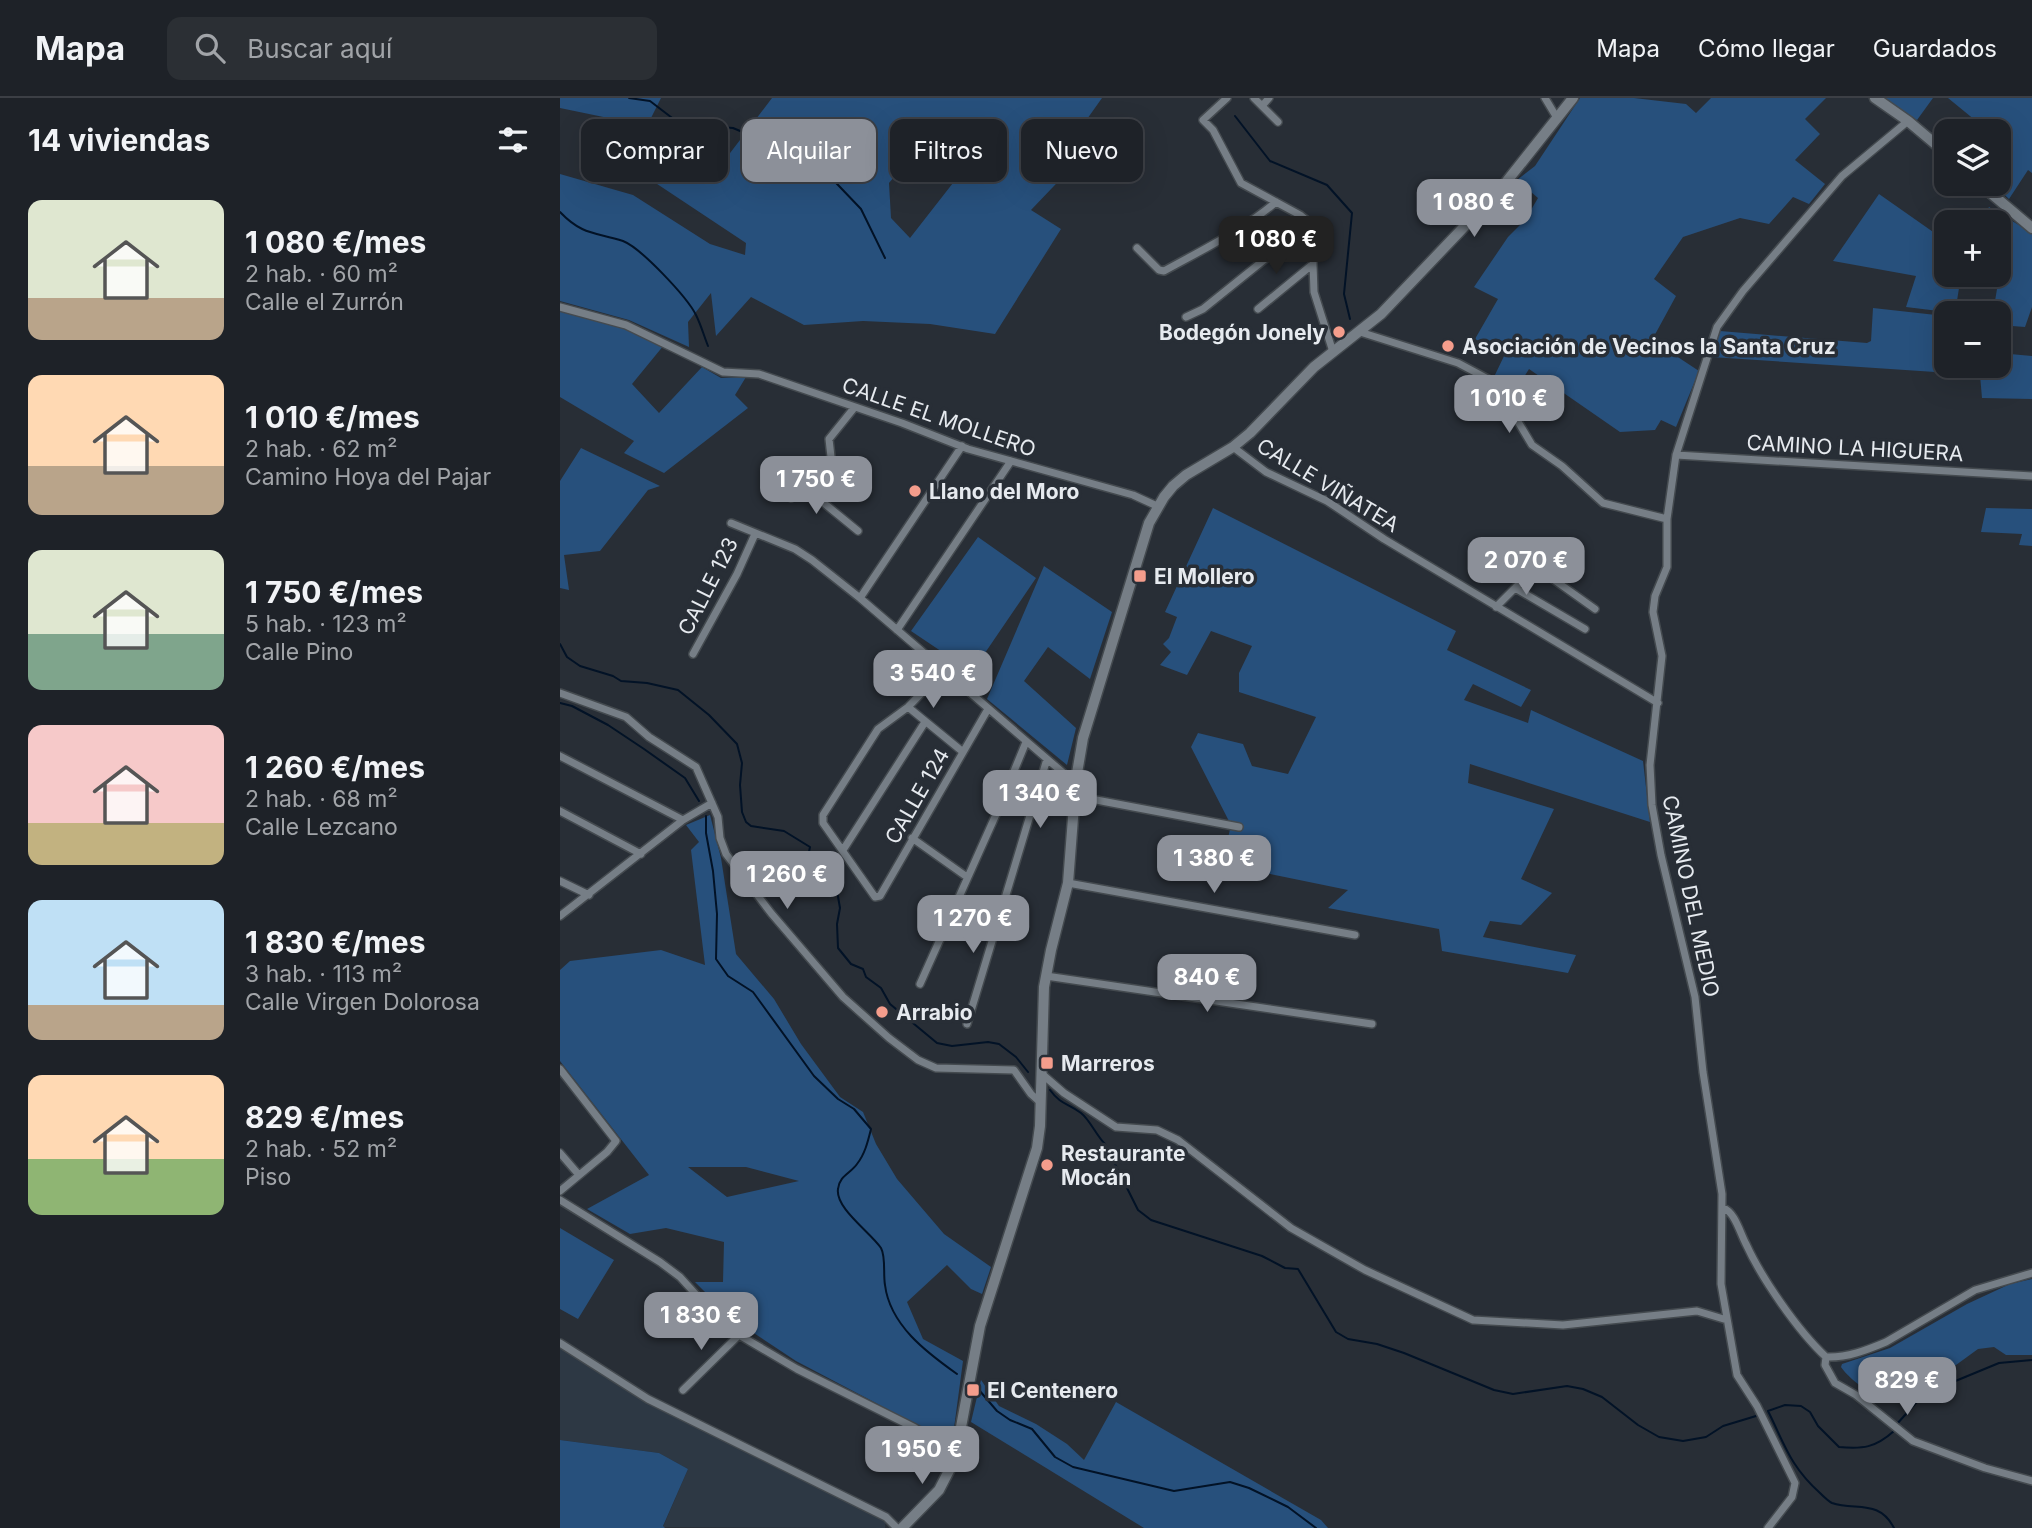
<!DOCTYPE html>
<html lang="es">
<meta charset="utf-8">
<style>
:root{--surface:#1e2228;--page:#2b2f34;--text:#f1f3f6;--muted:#a1a4a8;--line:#3c3f45;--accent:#8c9099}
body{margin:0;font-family:Inter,sans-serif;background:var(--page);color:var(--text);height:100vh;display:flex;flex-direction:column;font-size:26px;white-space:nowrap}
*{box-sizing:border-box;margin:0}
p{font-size:23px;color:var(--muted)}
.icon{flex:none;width:38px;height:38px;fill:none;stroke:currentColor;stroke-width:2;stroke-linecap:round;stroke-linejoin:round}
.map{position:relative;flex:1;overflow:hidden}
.sheet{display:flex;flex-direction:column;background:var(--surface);width:560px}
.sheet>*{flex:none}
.guide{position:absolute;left:21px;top:21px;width:665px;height:63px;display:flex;gap:14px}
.controls{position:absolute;left:1374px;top:21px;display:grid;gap:14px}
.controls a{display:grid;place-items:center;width:77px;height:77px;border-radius:14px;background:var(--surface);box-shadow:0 7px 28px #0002,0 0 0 2px var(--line);font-size:35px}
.price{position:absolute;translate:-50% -60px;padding:0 16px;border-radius:14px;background:var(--accent);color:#fff;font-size:23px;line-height:46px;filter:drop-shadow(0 2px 4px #0008)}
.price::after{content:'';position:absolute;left:50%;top:42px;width:21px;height:16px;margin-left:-10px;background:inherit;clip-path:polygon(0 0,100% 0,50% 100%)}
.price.active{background:#222;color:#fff}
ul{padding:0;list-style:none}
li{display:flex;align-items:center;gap:21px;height:175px;padding:0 28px}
li span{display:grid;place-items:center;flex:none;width:196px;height:140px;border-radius:14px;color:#555}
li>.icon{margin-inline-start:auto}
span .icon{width:84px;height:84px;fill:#fffc;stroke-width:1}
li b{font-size:30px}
h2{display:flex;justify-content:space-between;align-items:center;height:84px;padding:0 28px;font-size:30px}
.chip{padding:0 24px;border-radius:14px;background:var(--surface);box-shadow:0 7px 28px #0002,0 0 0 2px var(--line);font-size:24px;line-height:63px}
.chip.active{background:var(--accent);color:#fff}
header{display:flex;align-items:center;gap:42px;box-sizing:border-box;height:98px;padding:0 35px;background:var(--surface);border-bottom:2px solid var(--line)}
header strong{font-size:33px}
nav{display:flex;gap:38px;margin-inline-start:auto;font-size:24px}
.search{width:490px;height:63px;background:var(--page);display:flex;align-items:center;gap:18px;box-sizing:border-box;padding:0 24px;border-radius:14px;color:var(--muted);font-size:26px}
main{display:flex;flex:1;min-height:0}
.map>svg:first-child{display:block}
</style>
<header>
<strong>Mapa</strong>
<div class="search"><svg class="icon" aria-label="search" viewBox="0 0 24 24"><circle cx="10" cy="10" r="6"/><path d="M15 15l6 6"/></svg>Buscar aquí</div>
<nav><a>Mapa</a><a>Cómo llegar</a><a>Guardados</a></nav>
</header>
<main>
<section class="sheet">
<h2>14 viviendas<svg class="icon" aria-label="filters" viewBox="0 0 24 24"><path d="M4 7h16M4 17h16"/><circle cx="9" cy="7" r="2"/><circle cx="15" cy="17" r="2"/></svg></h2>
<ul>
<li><span style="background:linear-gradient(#dfe7d0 70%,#b9a48a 0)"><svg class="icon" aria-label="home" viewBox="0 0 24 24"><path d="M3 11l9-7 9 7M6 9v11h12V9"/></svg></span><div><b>1 080 €/mes</b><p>2 hab. · 60 m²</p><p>Calle el Zurrón</p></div></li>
<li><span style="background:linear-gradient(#ffd9b3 65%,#b9a48a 0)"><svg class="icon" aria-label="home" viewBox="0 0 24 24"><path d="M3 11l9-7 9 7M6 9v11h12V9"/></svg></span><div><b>1 010 €/mes</b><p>2 hab. · 62 m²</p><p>Camino Hoya del Pajar</p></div></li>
<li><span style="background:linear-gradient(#dfe7d0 60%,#7fa58c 0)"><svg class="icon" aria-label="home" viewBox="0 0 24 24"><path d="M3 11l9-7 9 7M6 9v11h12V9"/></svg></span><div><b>1 750 €/mes</b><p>5 hab. · 123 m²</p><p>Calle Pino</p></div></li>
<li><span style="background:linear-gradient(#f6c9c9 70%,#c2b280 0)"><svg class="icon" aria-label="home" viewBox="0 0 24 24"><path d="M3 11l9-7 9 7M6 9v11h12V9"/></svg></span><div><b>1 260 €/mes</b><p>2 hab. · 68 m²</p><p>Calle Lezcano</p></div></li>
<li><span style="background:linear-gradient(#bfe0f5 75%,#b9a48a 0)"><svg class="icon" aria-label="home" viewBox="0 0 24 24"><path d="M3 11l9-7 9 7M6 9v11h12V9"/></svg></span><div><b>1 830 €/mes</b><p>3 hab. · 113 m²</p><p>Calle Virgen Dolorosa</p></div></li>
<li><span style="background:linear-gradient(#ffd9b3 60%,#8fb573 0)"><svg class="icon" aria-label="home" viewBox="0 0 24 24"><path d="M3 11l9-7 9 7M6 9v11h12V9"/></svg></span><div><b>829 €/mes</b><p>2 hab. · 52 m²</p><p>Piso</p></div></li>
</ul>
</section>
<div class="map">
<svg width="1472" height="1430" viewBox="0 0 1472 1430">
<rect width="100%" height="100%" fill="#282e36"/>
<!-- built -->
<path fill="#2d3844" d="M 0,1245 L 89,1301 L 326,1419 L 325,1430 L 103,1429 L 128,1371 L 99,1355 L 0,1342 Z"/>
<!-- green -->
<path fill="#27507c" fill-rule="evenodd" d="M 0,0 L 101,0 L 87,28 L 0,10 Z
M 212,0 L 542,0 L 520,31 L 537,43 L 471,112 L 501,131 L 435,236 L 370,226 L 303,223 L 244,227 L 191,199 L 156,238 L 151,195 L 128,224 L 129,249 L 69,222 L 0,203 L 0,76 L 73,97 L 150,146 L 185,157 L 186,145 L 73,70 L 82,50 L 164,63 ZM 386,48 L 407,67 L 350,140 L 331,120 L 329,85 C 344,67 361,49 386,48 Z
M 1020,0 L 1074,0 L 1126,6 L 1136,15 L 1151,0 L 1266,0 L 1245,21 L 1260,36 L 1235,62 L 1265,86 L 1249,106 L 1233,99 L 1209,126 L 1180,120 L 1123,139 L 1094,181 L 1116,198 L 1092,242 L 1139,273 L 1116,329 L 1101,322 L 1095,332 L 1060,334 L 969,271 L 956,292 L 933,281 L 945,256 L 915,241 L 938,201 L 914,189 L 948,139 L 965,122 L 978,100 L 957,82 L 975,68 Z
M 1323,0 L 1373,0 L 1357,22 Z
M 1388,0 L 1472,0 L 1472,75 L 1468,72 L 1449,101 L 1433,86 L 1438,86 L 1438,33 L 1417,33 L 1421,27 Z
M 1319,96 L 1386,143 L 1386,177 L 1414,177 L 1409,185 L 1400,184 L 1395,215 L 1346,209 L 1356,178 L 1273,163 Z
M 1429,109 L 1472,135 L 1472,209 L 1465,229 L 1439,227 L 1438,215 L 1433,215 L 1437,191 L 1429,189 L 1432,177 L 1438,177 L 1438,124 L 1420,124 Z
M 1313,210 L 1385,218 L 1382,251 L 1386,251 L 1386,268 L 1438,268 L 1439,255 L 1472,258 L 1472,301 L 1422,300 L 1420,277 L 1151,259 L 1160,233 L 1307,245 L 1311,243 Z
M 0,212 L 62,229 L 104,247 L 72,286 L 99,315 L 142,269 L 161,280 L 186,279 L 175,297 L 188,310 L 104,375 L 64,355 L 74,343 L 0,299 Z
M 21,350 L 100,388 L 88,392 L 40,453 L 4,457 L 9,492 L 0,490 L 0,383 Z
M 653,410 L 896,533 L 887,552 L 971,592 L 961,609 L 913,586 L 904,602 L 968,625 L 971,612 L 1083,663 L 1090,724 L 910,666 L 908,685 L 994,711 L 961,781 L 992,795 L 961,827 L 930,823 L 923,839 L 1016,857 L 1008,875 L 882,853 L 879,831 L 768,810 L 788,792 L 662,766 L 671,727 L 631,649 L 638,635 L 683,646 L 692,668 L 728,676 L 756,619 L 679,594 L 679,575 L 692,548 L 651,533 L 627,577 L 600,567 L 611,554 L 603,546 L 609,540 L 617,519 L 605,514 Z
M 1426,410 L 1472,411 L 1472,448 L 1459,447 L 1462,436 L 1421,434 Z
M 418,439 L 476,480 L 412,574 L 351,533 Z
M 484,468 L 552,514 L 530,581 L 488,549 L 464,583 L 516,630 L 507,667 L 427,601 Z
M 150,717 L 161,760 L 176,856 L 214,901 L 241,946 L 280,999 L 303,1014 L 316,1046 L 337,1081 L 384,1136 L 431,1169 L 422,1196 L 411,1191 L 387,1167 L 347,1204 L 363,1241 L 403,1263 L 392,1345 L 236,1263 L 171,1220 L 135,1184 L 163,1184 L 164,1144 L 106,1130 L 70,1136 L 27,1111 L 89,1077 L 0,963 L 0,872 L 10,863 L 101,852 L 145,867 L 131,752 L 139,744 L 126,727 ZM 128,1069 L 186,1069 L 239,1083 L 167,1099 Z
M 0,1130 L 54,1162 L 18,1221 L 0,1211 Z
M 1472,1181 L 1472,1257 L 1446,1257 L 1434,1249 L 1418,1251 L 1396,1267 L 1355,1289 L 1344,1296 L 1342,1301 C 1321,1304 1293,1286 1281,1269 L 1282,1266 L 1330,1250 L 1407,1206 L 1450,1186 Z
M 421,1282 L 439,1308 L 476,1326 L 507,1346 L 524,1362 L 556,1304 L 761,1422 L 768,1430 L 584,1430 L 411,1324 Z
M 0,1342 L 99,1355 L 128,1371 L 103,1428 L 105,1430 L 0,1430 Z"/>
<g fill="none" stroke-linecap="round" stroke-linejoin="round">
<!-- stream -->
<path stroke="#021226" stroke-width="2" d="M 69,0 L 90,3 L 120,26 L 173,30 L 258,66 L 301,111 L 325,160
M 675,18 L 710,63 L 767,87 L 792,115 L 784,196 L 790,221
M 0,114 C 23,138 36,134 63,143 C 81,150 127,199 136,217 C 141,227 144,238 148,248
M 0,546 L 7,559 L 20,568 L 53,578 L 61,583 L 87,585 L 118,592 L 149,617 L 177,646 L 182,665 L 180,687 L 182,714 L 186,724 L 191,728 L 224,733 L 250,749 L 247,763 L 254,781 L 277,793 L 280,810 L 277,826 L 278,850 L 291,866 L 303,871 L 306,879 L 321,890 L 330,906 L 377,945 L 392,948 L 428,944 L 439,946 L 456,959 L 468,974
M 0,605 L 12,608 L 48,627 L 84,651 L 125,680 L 139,703
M 146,718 L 146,735 L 153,773 L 157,816 L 156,861 L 168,878 L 193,894 L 254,978 L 278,1001 L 294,1011 L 311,1031 C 308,1043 305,1056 297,1066 C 291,1075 279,1078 278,1091 C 275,1110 310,1134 321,1150 C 326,1159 323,1176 325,1187 C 330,1227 366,1254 397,1276
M 490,992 C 501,1007 508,1005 521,1015 C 530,1022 536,1037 545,1046 L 578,1112 L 591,1122 L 702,1158 L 725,1170 L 738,1171 L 776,1234 L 788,1241 L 817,1246 L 844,1255 L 934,1292 L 953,1296 L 1007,1288 L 1023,1291 L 1042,1299 L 1078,1327 L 1099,1339 L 1123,1343 L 1146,1339 L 1163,1328 L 1196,1318
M 419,1292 L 437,1313 L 450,1322 L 472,1331 L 495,1359 L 513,1369 L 614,1393 L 670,1384 L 689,1390 L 728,1409 L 756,1430
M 1336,1327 L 1364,1296 L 1439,1265 L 1472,1262
M 1334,1333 C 1315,1350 1303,1351 1279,1349 L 1258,1328 L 1250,1314 L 1241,1308 L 1225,1307 L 1208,1313 C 1225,1347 1230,1368 1260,1395 C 1263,1398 1268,1403 1272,1405 C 1296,1413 1319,1401 1334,1430"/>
<!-- minor casing -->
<g stroke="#444a4f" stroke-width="10">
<path id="minor" d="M 667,0 L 643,22 L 653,32 L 681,85 L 740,117 L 755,129 L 753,166 L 754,194 L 773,254
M 694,0 L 718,24
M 985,0 L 997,20
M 702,8 L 709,0
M 577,150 L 599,172 L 604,173 C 642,152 683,132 716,104
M 0,209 L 66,227 L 163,274 L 199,276 L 342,325 L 408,351 L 573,397 L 597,408
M 698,211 L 753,166
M 626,219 L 643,211 L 750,125
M 800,234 L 898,265 L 941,288 L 952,298 L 957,322 L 972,347 L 1002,368 L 1043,405 L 1107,421
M 673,349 L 706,374 L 767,403 L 824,441 L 1098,605
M 1116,357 L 1472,378
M 269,371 L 275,381 L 265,398 L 265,406 L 298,433
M 231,400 L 272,368 L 269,341 L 294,310
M 171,425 L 235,451 L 252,462 L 300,500 L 508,679 L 516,681
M 955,490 L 1025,531
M 300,500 L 402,348
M 936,509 L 976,469 L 1035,511
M 337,532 L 451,363
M 133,556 L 177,476 L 195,436
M 383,573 L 348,609 L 318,631 L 263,717 L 263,725 L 315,799 L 320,798 L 428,611
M 0,595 L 66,619 L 89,639 L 136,669 L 158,719 L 160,740 L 166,756 L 211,815 L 283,899 L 329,940 L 358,962 L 376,970 L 454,972 L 471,996 L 481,1005
M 348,609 L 403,654
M 0,658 L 123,722
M 515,698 L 679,729
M 0,713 L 81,756
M 352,740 L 407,779
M 283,752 L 365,624
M 0,783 L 29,797
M 508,785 L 795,837
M 0,818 L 123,722 L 152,705
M 486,878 L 812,926
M 360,886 L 438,712 L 466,644
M 407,926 L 487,661
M 0,971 L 56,1043 L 47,1054 L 0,1093
M 482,976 L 504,995 L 556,1029 L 597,1032 L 618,1042 L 731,1130 L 805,1172 L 913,1222 L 1003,1227 L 1137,1213 L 1167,1222
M 0,1055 L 19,1077
M 0,1102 L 100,1164 L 120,1179 L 150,1212 L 179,1237 L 237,1271 L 355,1330 L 397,1354
M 1163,1110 C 1175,1114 1180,1135 1186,1146 C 1202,1181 1238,1233 1266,1259 C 1287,1260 1307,1252 1326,1244 L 1415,1192 L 1472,1175
M 0,1245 L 88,1301 L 326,1419 L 337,1430
M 1266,1259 L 1265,1267 L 1275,1285 L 1296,1297 L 1353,1343 L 1425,1370 L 1472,1383
M 123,1292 L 179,1237
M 1208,1430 L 1232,1399 L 1235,1385 L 1197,1308 L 1177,1277 L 1161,1186 L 1162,1096 L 1143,974 L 1135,899 L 1101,757 L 1092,707 L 1090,667 L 1102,558 L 1093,514 L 1095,498 L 1107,469 L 1107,421 L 1116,357 L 1157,229 L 1183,193 L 1282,78 L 1348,23"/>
</g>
<!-- secondary casing -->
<g stroke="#444a4f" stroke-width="13">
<path id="secondary" d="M 1315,0 L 1348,23 L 1386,55
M 1420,86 L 1472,130
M 342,1430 L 379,1392 L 395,1361 L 420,1228 L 477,1050 L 480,1028 L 484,889 L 491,852 L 508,785 L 516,681 L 523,640 L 589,425 L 604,399 L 613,388 L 626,377 L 673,349 L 690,335 L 754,269 L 821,216 L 943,88 L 1013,0"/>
</g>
<!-- minor -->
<use href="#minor" stroke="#767e86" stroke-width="7"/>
<!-- secondary -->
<use href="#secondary" stroke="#767e86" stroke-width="10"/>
</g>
<!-- markers -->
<g fill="#f49d8c" stroke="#282e36" stroke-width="2.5">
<circle cx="779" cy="234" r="7"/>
<circle cx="888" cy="248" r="7"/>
<circle cx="355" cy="393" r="7"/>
<rect x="573" y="471" width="14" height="14" rx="3.5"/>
<circle cx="322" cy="914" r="7"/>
<rect x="480" y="958" width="14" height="14" rx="3.5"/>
<circle cx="487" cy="1067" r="7"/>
<rect x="406" y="1285" width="14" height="14" rx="3.5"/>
</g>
<g text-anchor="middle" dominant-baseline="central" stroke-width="7" stroke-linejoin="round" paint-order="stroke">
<!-- poi labels -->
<g font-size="21" font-weight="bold" fill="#e6eaef" stroke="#282e36" text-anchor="start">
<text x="765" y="234" text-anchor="end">Bodegón Jonely</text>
<text x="902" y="248">Asociación de Vecinos la Santa Cruz</text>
<text x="369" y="393">Llano del Moro</text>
<text x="594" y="478">El Mollero</text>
<text x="336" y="914">Arrabio</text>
<text x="501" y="965">Marreros</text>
<text x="501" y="1055">Restaurante<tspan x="501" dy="24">Mocán</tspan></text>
<text x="427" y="1292">El Centenero</text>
</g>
<!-- street labels -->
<g font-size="21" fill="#e6eaef" stroke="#282e36">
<text transform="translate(379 319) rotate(19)">CALLE EL MOLLERO</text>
<text transform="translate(1295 350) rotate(3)">CAMINO LA HIGUERA</text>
<text transform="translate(768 387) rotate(31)">CALLE VIÑATEA</text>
<text transform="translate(148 488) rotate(-63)">CALLE 123</text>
<text transform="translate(357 698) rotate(-60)">CALLE 124</text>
<text transform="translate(1131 798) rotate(78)">CAMINO DEL MEDIO</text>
</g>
</g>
</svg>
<div class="controls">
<a><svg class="icon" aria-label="layers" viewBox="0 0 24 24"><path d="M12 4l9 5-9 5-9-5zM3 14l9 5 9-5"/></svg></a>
<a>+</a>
<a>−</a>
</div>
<b class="price" style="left:914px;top:141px">1 080 €</b>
<b class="price active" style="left:716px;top:178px">1 080 €</b>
<b class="price" style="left:949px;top:337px">1 010 €</b>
<b class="price" style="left:256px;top:418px">1 750 €</b>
<b class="price" style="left:966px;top:499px">2 070 €</b>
<b class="price" style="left:373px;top:612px">3 540 €</b>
<b class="price" style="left:480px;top:732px">1 340 €</b>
<b class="price" style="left:654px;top:797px">1 380 €</b>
<b class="price" style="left:227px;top:813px">1 260 €</b>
<b class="price" style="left:413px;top:857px">1 270 €</b>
<b class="price" style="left:647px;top:916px">840 €</b>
<b class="price" style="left:141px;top:1254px">1 830 €</b>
<b class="price" style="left:1347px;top:1319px">829 €</b>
<b class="price" style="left:362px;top:1388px">1 950 €</b>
<div class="guide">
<a class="chip">Comprar</a>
<a class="chip active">Alquilar</a>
<a class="chip">Filtros</a>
<a class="chip">Nuevo</a>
</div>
</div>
</main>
